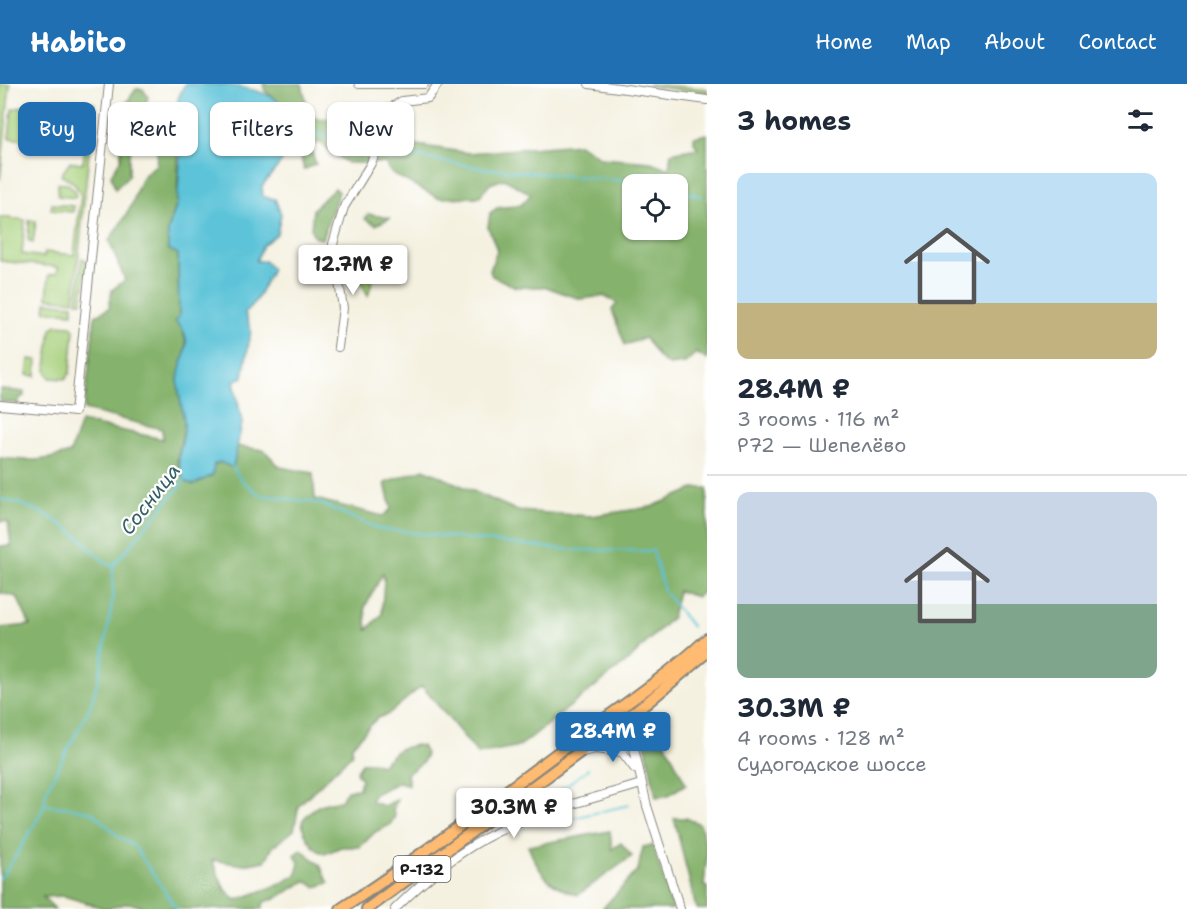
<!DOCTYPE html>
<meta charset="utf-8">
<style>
:root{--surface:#fff;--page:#f2f2f3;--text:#1f2937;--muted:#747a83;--line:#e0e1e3;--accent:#1f6fb2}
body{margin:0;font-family:"Shantell Sans",sans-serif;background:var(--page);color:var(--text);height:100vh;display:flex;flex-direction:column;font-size:22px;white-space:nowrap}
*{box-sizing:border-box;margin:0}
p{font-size:20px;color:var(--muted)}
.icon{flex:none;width:33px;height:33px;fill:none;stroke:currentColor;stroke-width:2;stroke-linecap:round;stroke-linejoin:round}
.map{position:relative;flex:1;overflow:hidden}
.drawer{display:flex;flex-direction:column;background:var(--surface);width:480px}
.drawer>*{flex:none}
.top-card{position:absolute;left:18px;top:18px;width:570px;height:54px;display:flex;gap:12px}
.tools{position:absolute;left:622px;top:90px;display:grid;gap:12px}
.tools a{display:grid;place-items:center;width:66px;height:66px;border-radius:12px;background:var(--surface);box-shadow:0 2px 4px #0004;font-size:30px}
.price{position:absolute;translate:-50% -51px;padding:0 14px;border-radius:6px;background:#fff;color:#222;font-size:20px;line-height:39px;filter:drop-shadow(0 2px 3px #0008)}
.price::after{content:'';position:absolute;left:50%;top:36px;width:18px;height:14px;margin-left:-9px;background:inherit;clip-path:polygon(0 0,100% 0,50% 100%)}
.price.active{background:var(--accent);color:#fff}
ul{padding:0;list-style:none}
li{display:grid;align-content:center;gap:12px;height:318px;padding:0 30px}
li+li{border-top:2px solid var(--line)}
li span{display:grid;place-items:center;height:186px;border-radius:12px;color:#555}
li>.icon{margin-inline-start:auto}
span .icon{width:108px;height:108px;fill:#fffc;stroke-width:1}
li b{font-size:26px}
h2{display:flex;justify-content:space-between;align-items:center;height:72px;padding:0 30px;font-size:26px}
.tag{padding:0 21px;border-radius:12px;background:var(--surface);box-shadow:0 2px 4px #0004;font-size:21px;line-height:54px}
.tag.active{background:var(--accent);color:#fff}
header{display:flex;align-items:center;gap:36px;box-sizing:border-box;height:84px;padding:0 30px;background:var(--accent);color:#fff}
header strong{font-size:28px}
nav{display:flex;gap:33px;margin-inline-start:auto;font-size:21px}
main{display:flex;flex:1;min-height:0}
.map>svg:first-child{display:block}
</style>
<header>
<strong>Habito</strong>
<nav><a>Home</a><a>Map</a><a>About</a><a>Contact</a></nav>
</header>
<main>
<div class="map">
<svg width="707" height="825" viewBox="0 0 707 825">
<rect width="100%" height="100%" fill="#fff"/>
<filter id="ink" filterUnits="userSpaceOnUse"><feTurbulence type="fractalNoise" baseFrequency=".0167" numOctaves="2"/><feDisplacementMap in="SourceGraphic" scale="12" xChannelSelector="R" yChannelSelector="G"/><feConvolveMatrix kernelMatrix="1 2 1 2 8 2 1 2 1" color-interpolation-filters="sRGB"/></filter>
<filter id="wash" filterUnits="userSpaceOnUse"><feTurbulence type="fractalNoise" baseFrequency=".008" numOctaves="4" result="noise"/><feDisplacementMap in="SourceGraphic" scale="24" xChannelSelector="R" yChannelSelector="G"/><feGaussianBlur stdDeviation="1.35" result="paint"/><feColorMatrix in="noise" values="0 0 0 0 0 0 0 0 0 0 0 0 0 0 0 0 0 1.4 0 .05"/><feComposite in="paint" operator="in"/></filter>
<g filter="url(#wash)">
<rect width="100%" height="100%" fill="#f4f1e0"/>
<!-- green -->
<path fill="#a7d07c" stroke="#62764c" stroke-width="1.5" d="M 0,0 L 10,0 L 0,96 Z
M 648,0 L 707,5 L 707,10 L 651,2 Z
M 90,18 L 94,19 L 74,217 L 47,214 L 49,191 L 57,189 L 58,183 L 0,177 L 0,133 L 25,136 L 22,170 L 44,173 L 45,168 L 74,171 L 81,111 L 74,99 L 61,91 L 70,78 L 83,79 Z
M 27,22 L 45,25 L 43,58 L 9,54 L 12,25 Z
M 58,99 L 68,100 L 76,108 L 75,114 L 58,112 Z
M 52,120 L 74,122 L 73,128 L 51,126 Z
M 29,136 L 36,137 L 33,159 L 28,156 Z
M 364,172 L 378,173 L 368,212 L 359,193 Z
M 82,174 L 87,177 L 82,218 L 77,218 Z
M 46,218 L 73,221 L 73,229 L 45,227 Z
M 56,241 L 71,242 L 74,246 L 70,289 L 65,295 L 50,294 L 46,287 L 51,245 Z
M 29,275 L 37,276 L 36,292 L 27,291 Z"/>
<!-- forest -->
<path fill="#85b26c" stroke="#506744" stroke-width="1.5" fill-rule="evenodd" d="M 263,0 L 302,0 L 310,34 L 333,35 L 369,44 L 378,55 L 469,69 L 579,60 L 601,74 L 651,78 L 669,85 L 671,69 L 698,64 L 694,59 L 694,53 L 707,50 L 707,276 L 696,269 L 685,279 L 669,281 L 659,274 L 645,254 L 625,261 L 612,226 L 617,219 L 604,212 L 580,215 L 546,203 L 516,203 L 492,192 L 490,187 L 497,166 L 488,143 L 490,129 L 497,124 L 521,121 L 531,110 L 504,95 L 490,100 L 479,113 L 438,114 L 391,89 L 385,79 L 347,79 L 319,58 L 310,63 L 316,80 L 304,86 L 299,64 L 289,69 C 275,56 277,35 278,17 L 265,7 ZM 633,100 L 678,100 L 678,146 L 633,146 Z
M 136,5 L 143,5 L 148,13 L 145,23 L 127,27 L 129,41 L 135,50 L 129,72 L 129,92 L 115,105 L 111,91 L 121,75 L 120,28 Z
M 160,39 L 179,40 L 177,119 L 168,147 L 170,161 L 178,170 L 179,234 L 186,258 L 185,272 L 178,297 L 183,319 L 184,343 L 177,377 L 185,397 L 220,378 L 233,383 L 236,362 L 264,366 L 280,383 L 313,389 L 315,415 L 383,432 L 391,425 L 385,399 L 424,385 L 518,427 L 591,432 L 651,423 L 696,404 L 707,404 L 707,504 L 697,513 L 678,507 L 672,533 L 630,575 L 520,662 L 478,670 L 422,602 L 387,631 L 377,634 L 352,662 L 352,670 L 299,721 L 294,746 L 273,763 L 265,777 L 243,781 L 212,776 L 224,804 L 236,816 L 278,801 L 296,791 L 299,779 L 295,771 L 301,765 L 320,781 L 329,799 L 316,803 L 305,797 L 277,814 L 264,818 L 262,825 L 149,825 L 129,819 L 106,825 L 64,812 L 43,813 L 55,825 L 0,825 L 0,544 L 30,541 L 17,513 L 0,509 L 0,462 L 11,462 L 8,438 L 0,437 L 0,374 C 30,377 41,378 70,369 L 81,338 L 163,355 L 162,345 L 84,326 L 95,232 L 109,224 L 112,206 L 125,196 L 109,157 C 116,145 126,133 132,120 C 140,100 137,95 156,81 ZM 383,489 C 386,497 381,519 382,530 L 367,546 L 365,523 Z
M 335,104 L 339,108 L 322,155 L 314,153 L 311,145 L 313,125 Z
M 368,130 L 390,134 L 376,141 L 365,135 Z
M 0,305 L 24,308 L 24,312 L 20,314 L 18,320 L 0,318 Z
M 649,650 L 662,652 L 686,700 L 667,712 L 656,713 L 645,659 Z
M 416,661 L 422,662 L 426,670 L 423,678 L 407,690 L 409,701 L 399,698 L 374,710 L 371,717 L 383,722 L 397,716 L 393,726 L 395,732 L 390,741 L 375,748 L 360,763 L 341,763 L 325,770 C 312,766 303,750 302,737 C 313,722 323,718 341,717 L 347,706 L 359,705 L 361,695 L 356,688 L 362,679 L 373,678 L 381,681 L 399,665 Z
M 674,734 L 686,734 L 700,740 L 707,768 L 704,802 L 707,803 L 707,825 L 697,825 L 695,820 Z
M 610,747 L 612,765 L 621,759 L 632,772 L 578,811 C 549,802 539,790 528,762 Z
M 653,761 L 673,825 L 602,825 L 638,786 L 643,763 Z"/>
<!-- water -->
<path fill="#5bc3d8" stroke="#3c707a" stroke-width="1.5" d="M 185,0 C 215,0 254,0 278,17 L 282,77 L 262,102 L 263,113 L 275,115 L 281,130 L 277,150 L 263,161 L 256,177 L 265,177 L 272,185 L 257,215 L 245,229 L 251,246 L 243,293 L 234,297 L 242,339 L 233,384 L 220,378 L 214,380 L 213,391 L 193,401 L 185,397 C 171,366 185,367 184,339 C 183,325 178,311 178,298 C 178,274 199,259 175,237 L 179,233 L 178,170 L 168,165 L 168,147 L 177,119 L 181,64 L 178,15 Z"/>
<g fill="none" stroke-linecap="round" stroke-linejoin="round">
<!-- stream -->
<path stroke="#5bc3d8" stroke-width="2" d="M 277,36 L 313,49 L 375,62
M 381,63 L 403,70 L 481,84 L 660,100
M 678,105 L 701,113
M 232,382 L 241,396 L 260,411 L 319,419 L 379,445 L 571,466 L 653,467 L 664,507 L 692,543
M 0,415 C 31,420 57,435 81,455 C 93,465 97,476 113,482
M 550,719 L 553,712 L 588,685
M 44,721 L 73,724 L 93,729 L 119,753 L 134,762 L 177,825
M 556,738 L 629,721
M 0,794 C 5,791 42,730 44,721 C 45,717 45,712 46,707 L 90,623 L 100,589 L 113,513 L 113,482 L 186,395"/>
</g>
</g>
<g filter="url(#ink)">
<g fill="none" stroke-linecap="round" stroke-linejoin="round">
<!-- minor casing -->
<g stroke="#88867e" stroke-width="10">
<path id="minor" d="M 359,0 L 424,0
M 589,0 L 707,16
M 338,263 L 343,224 L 333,160 L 344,123 L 370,81 L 387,45 L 390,24 L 402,17 L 428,14 L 438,0
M 0,321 L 75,328 L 109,0
M 641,626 L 636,633 L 631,651 L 647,722 L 680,825
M 582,668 L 595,665 L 622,668 L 635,685
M 395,825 C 425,795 458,767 497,748 C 542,726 593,715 641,700"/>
</g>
<!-- major casing -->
<g stroke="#88867e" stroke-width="14">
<path id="major" d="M 341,825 C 418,775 489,720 563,665 C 612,629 662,597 707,555
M 367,825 L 649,617 L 707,568"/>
</g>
<!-- minor -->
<use href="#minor" stroke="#fff" stroke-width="8"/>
<!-- major -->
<use href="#major" stroke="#febb71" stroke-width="10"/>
</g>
</g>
<g text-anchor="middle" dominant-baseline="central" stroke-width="4.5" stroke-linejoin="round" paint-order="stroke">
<!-- shield labels -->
<rect fill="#fff" stroke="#606060" stroke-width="1.5" x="393.5" y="772" width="57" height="26" rx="4.5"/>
<g font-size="16" font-weight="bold" fill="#1c1c1c">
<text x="422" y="785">Р-132</text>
</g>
<!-- water labels -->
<g font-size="20" font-style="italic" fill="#355f67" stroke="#fff">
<text transform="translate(150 415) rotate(-52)">Сосница</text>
</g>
</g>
</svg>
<div class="tools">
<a><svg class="icon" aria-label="locate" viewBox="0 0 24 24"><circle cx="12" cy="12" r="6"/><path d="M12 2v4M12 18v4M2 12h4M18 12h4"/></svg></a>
</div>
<b class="price" style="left:353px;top:212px">12.7M ₽</b>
<b class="price active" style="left:613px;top:679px">28.4M ₽</b>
<b class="price" style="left:514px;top:755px">30.3M ₽</b>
<div class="top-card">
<a class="tag active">Buy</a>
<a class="tag">Rent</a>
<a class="tag">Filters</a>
<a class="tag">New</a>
</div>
</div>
<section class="drawer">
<h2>3 homes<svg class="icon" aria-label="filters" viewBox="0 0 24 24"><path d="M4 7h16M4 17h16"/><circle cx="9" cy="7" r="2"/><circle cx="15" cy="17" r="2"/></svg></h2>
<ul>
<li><span style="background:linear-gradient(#bfe0f5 70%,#c2b280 0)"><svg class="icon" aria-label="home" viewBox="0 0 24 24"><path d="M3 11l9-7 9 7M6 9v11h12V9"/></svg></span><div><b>28.4M ₽</b><p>3 rooms · 116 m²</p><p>Р72 — Шепелёво</p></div></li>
<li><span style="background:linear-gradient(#c9d6e8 60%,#7fa58c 0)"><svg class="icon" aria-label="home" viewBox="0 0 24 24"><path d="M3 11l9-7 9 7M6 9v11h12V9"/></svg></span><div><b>30.3M ₽</b><p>4 rooms · 128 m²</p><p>Судогодское шоссе</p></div></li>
</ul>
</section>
</main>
